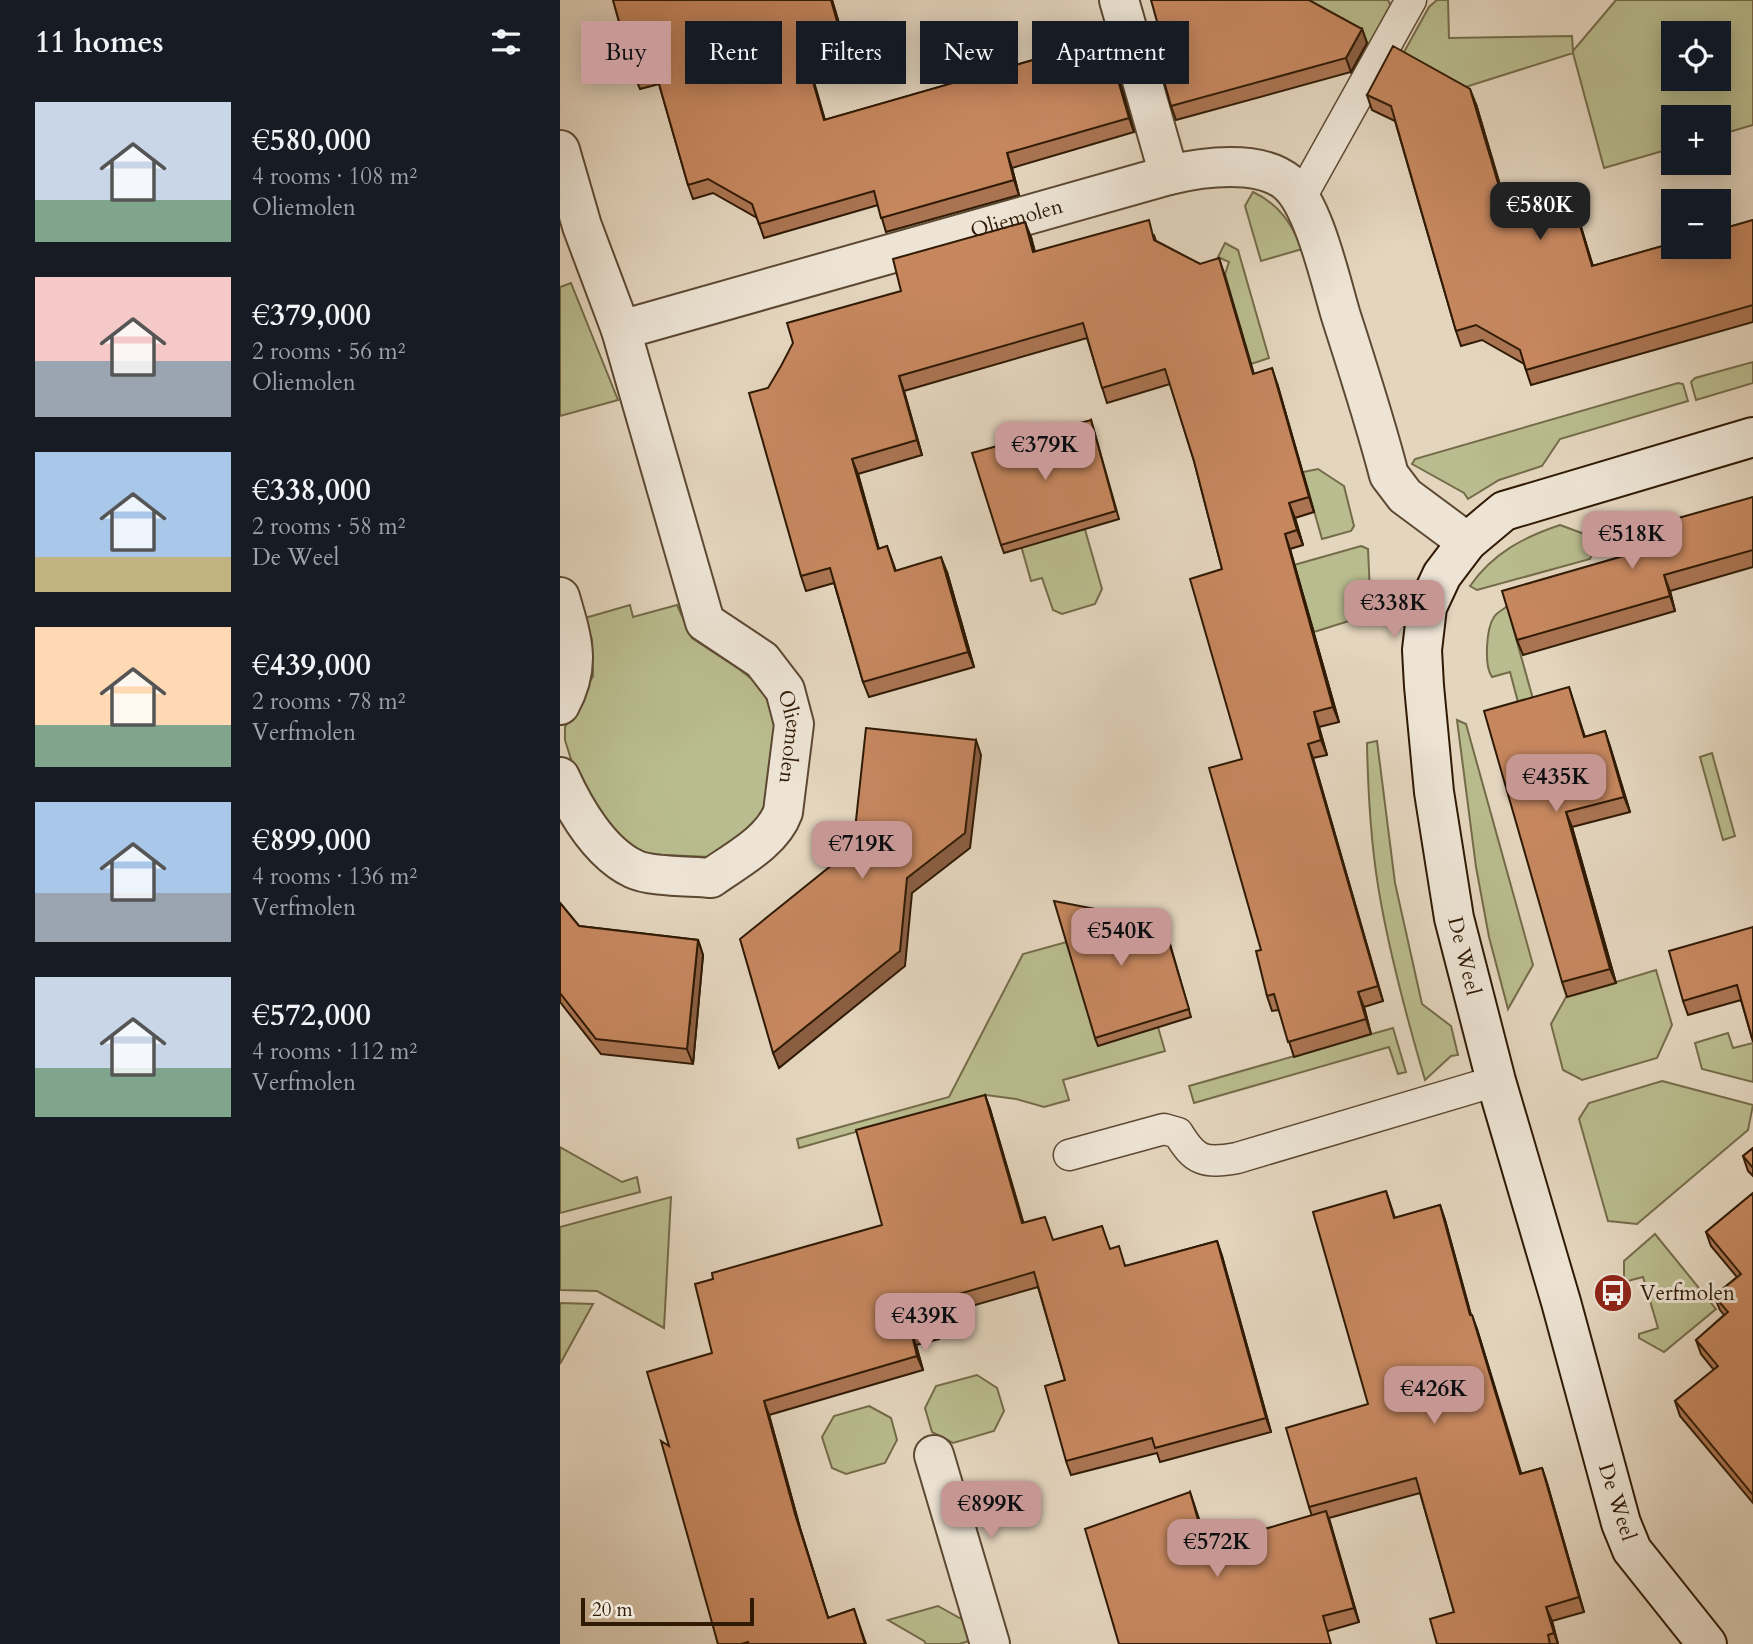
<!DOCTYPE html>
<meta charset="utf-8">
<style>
:root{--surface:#171b24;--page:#242831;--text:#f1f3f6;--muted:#9ea1a6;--accent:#c59692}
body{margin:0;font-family:Cardo,serif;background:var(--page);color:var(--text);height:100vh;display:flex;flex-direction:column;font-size:26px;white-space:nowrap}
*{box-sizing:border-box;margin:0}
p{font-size:23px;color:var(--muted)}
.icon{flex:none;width:38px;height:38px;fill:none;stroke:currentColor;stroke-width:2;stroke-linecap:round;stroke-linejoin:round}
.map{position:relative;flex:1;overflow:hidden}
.drawer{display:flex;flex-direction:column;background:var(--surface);width:560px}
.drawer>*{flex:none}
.banner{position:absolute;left:21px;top:21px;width:665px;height:63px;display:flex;gap:14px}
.tools{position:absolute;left:1101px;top:21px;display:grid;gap:14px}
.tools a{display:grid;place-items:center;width:70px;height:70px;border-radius:0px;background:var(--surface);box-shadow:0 4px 18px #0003;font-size:35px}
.scale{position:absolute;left:21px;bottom:18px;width:173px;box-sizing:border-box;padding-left:7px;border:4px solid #301a04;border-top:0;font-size:19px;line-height:24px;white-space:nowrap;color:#301a04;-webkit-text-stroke:5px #ede4d5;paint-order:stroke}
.price{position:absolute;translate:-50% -60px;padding:0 16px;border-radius:14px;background:var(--accent);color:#111;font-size:23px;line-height:46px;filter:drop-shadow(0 2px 4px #0008)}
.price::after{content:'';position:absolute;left:50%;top:42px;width:21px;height:16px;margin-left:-10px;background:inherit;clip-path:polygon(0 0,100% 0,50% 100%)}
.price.active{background:#222;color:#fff}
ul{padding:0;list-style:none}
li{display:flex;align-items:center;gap:21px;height:175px;padding:0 35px}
li span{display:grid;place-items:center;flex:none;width:196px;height:140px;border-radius:0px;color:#555}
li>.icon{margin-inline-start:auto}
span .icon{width:84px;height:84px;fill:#fffc;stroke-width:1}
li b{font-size:30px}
h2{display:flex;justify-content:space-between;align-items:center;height:84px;padding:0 35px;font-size:30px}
.tag{padding:0 24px;border-radius:0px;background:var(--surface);box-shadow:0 4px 18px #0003;font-size:24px;line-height:63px}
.tag.active{background:var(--accent);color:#111}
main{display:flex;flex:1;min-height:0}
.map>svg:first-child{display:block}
</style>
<main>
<section class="drawer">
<h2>11 homes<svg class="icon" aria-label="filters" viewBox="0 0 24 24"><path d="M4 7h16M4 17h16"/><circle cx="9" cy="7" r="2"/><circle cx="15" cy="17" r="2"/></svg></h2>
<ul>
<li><span style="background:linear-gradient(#c9d6e8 70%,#7fa58c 0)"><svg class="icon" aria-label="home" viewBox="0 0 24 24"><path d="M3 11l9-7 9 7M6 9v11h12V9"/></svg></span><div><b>€580,000</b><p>4 rooms · 108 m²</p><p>Oliemolen</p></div></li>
<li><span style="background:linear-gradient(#f6c9c9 60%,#9aa5b1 0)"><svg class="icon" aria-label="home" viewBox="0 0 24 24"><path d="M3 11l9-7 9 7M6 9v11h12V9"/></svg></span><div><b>€379,000</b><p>2 rooms · 56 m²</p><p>Oliemolen</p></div></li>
<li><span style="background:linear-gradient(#a9c7e8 75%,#c2b280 0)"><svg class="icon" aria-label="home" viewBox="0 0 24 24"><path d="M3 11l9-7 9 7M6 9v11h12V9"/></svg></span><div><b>€338,000</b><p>2 rooms · 58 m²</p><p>De Weel</p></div></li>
<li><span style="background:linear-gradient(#ffd9b3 70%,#7fa58c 0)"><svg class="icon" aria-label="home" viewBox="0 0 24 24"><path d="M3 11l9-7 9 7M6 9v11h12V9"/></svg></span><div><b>€439,000</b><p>2 rooms · 78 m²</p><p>Verfmolen</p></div></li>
<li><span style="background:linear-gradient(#a9c7e8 65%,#9aa5b1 0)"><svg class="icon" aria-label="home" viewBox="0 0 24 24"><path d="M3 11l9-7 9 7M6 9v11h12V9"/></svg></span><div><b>€899,000</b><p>4 rooms · 136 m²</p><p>Verfmolen</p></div></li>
<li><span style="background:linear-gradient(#c9d6e8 65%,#7fa58c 0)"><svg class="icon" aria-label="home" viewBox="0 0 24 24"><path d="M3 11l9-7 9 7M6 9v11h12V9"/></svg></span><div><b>€572,000</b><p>4 rooms · 112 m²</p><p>Verfmolen</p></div></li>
</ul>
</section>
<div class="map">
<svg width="1193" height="1644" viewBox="0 0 1193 1644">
<rect width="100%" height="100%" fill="#e4d5be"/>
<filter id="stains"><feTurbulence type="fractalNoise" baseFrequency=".00286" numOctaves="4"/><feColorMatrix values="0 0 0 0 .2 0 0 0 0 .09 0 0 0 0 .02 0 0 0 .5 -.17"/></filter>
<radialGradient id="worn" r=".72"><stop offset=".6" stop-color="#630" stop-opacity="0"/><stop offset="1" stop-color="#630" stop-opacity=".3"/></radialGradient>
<!-- green -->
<path fill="#b9bc8e" stroke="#746b49" stroke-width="2" fill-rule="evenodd" d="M 742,0 L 828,0 L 831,6 L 811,45 L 759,15 Z
M 877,0 L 888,0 L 889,38 L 1012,36 L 1013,51 L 1056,0 L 1193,0 L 1193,125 L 1159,135 L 1158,117 L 1113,117 L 1113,148 L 1044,168 L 1013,53 L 893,91 L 839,61 L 869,7 ZM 1113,33 L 1158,33 L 1158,79 L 1113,79 Z
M 693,192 C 719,204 732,224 742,249 L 701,261 L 685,206 Z
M 665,243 L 678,250 L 709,358 L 691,364 L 665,274 L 669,262 L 658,257 Z
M 11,283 L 58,400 L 0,416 L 0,287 Z
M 1193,362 L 1193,383 L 1136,400 L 1131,382 L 1135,378 Z
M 1118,383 L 1123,384 L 1128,401 L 1000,439 L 982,466 L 939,480 L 908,499 L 904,493 L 852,464 L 855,459 Z
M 758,469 L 784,486 L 794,526 L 791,531 L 762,539 L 743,472 Z
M 510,477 L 542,589 L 535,604 L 502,614 L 493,610 L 482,578 L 471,581 L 445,489 Z
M 1000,525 L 1030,536 L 1034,551 L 1030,559 L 917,590 L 910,586 C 933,553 964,537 1000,525 Z
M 801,546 L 808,549 L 811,614 L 754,632 L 734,565 Z
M 70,605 L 73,617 L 117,605 L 132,638 L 179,669 L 206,690 L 219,724 L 207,806 L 195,828 L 150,857 L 80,854 L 60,836 L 18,782 L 5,740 L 5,727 L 33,676 L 32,640 L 25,618 Z
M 947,606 L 973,699 L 958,702 L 950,672 L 932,677 C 924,666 926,629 934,617 C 936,613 943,610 947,606 Z
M 897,720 L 906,724 L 973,965 L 948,1009 L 929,937 L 916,867 Z
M 817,741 L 835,883 L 862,1004 L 891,1026 L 898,1055 L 891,1056 L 865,1080 C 848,1022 832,963 821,903 C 811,850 808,796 807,743 Z
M 1152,753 L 1175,836 L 1163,840 L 1140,757 Z
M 568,925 L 605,1051 L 503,1080 L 509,1100 L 484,1107 L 456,1099 L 426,1095 L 239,1148 L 237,1139 L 389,1097 L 463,954 Z
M 1096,970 L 1112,1025 L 1097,1058 L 1022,1080 L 1003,1070 L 991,1024 L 1006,997 Z
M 833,1028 L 846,1072 L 838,1074 L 829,1047 L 634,1103 L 629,1086 Z
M 1168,1033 L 1173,1048 L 1193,1043 L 1193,1082 L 1142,1069 L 1135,1043 Z
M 1102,1081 L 1193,1105 L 1188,1130 L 1077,1224 L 1048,1221 L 1019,1119 L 1029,1103 Z
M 0,1147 L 62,1182 L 77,1177 L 80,1192 L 0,1213 Z
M 111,1197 L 104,1328 L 37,1291 L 0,1290 L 0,1227 Z
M 1095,1234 L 1156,1309 L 1104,1352 L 1079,1338 L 1079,1334 L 1098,1328 L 1083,1277 L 1064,1282 L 1064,1261 Z
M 0,1303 L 33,1304 L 0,1364 Z
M 417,1375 L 437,1388 L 444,1411 L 434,1431 L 393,1443 L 372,1432 L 365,1408 L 376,1386 Z
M 309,1406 L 331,1418 L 337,1440 L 325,1463 L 286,1474 L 272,1468 L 262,1437 L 274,1416 Z
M 378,1606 L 403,1620 L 409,1641 L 399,1644 L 366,1644 L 364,1641 L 328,1620 Z"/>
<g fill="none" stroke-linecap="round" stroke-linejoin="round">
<!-- lane casing -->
<g stroke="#5d4932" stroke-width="33">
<path id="lane" d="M 740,199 L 851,0
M 509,1155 L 604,1129 L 618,1133 C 635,1161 644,1164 677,1158 L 936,1081"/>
</g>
<!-- street casing -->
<g stroke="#5d4932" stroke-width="42">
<g id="street">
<path d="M 559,0 L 609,175"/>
<path id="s1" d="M 0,150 L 22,226 L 61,330 L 145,622 L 202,660 L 225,690 L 234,724 L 223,812 C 212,842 176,860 151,878 C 132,876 90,877 74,869 C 40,853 15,810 0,777"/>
<path id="s2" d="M 61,330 L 609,175 C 642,167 700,159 728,183 C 754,205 771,283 781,316 C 798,369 815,421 829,475 L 845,496 L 907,542"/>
<path d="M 0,597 C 12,639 22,665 0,705"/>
<path d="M 374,1455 L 430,1644"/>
</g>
</g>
<!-- secondary casing -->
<g stroke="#301a04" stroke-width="42">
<path id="secondary" d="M 1147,1644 L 1072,1550 L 1061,1523 L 1001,1302 L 936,1081 L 894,918 L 874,792 L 864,686 L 862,650 L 867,607 L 882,575 L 907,542 L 944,511 L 1193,437"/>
</g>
<!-- lane -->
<use href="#lane" stroke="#ede4d5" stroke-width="30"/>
<!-- street -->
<use href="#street" stroke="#ede4d5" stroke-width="38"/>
<!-- secondary -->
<use href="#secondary" stroke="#ede4d5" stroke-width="38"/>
</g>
<!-- wall -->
<path fill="#aa7452" stroke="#301a04" stroke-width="2" d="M 53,0 L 272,0 L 284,40 L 245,51 L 265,120 L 546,39 L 552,54 L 574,132 L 452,168 L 459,195 L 326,232 L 318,205 L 204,238 L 197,218 L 153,193 L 133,199 L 128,185 L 99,84 L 80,89 L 74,75 Z
M 802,29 L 807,43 L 791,72 L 616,120 L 611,106 Z
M 807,95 L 916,104 L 950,220 L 1013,202 L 1033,266 L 1193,220 L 1193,322 L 971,385 L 964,364 L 922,340 L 901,346 L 896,331 L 835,121 L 812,110 Z
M 594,235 L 596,241 L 640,264 L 664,273 L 694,374 L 717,383 L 754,512 L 735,518 L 743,545 L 730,549 L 779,722 L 759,727 L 767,755 L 753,758 L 823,1001 L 804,1007 L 811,1034 L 734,1057 L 719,1010 L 712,1011 L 707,996 L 662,569 L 634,461 L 610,384 L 547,403 L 527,338 L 344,391 L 362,455 L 298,474 L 319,549 L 327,546 L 336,571 L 387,572 L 414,667 L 309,697 L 303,682 L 274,583 L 246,591 L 241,576 L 208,388 L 341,291 L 471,237 L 475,252 Z
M 531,420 L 559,519 L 444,553 L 441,545 Z
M 1193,497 L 1193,567 L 1110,591 L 1115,611 L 963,655 L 957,640 L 1077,552 Z
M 1009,687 L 1025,737 L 1045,731 L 1070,812 L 1012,827 L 1056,983 L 1007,997 L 1002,982 Z
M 0,903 L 19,926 L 138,940 L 143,955 L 133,1064 L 41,1054 L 0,1002 Z
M 1193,927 L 1193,1042 L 1181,1000 L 1128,1015 L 1123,1001 Z
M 606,930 L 631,1017 L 538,1046 L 535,1038 Z
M 425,1095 L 430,1109 L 463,1223 L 493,1240 L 550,1249 L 566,1266 L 657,1241 L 662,1256 L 711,1432 L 600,1462 L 597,1453 L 511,1475 L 506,1461 L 505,1380 L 478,1287 L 373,1317 L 379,1339 L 356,1345 L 363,1370 L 209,1415 L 240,1528 L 268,1618 L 294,1609 L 306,1644 L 158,1644 L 109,1446 L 152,1353 L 322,1225 Z
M 1193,1148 L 1193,1176 L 1188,1171 L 1183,1156 Z
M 826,1191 L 835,1218 L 880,1205 L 885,1220 L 911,1315 L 917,1329 L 961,1474 L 982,1468 L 987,1483 L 1024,1612 L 992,1621 L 998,1644 L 877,1644 L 894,1612 L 860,1493 L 769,1518 L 799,1622 L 768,1631 L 559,1644 L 630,1492 L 644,1534 L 681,1536 L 752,1516 L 749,1507 L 808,1404 Z
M 1193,1193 L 1193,1503 L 1120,1416 L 1115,1401 L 1154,1370 L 1141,1354 L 1136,1340 L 1164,1315 L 1160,1310 L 1154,1296 L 1177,1277 L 1151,1246 L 1146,1232 Z"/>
<!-- shaded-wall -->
<path fill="#8b5e42" stroke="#301a04" stroke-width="2" d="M 271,0 L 272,0 L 284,40 L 278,25 Z
M 802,29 L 807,43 L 791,72 L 786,58 Z
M 240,37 L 245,51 L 269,135 L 264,120 Z
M 546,39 L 552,54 L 574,132 L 569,118 Z
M 910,89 L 916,104 L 955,235 L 949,220 Z
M 447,153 L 452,168 L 459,195 L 454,180 Z
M 1013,202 L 1018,216 L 1037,281 L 1032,266 Z
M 465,222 L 471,237 L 479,267 L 473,252 Z
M 659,258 L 664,273 L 698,389 L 693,374 Z
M 712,368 L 717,383 L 754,512 L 749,497 Z
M 339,376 L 344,391 L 362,455 L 357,440 Z
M 292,459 L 298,474 L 323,564 L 318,549 Z
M 729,503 L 735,518 L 743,545 L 737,530 Z
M 725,534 L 730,549 L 779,722 L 773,707 Z
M 381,557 L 387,572 L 414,667 L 408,652 Z
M 1104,575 L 1110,591 L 1115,611 L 1110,596 Z
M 754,712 L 759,727 L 767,755 L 761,740 Z
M 1045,731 L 1050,746 L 1070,812 L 1064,797 Z
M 416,740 L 421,755 L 410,848 L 352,893 L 345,966 L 219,1068 L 213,1053 L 347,878 Z
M 748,744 L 753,758 L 823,1001 L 818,986 Z
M 1006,812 L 1012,827 L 1056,983 L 1050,969 Z
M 138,940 L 143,955 L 133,1064 L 127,1049 Z
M 798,992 L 804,1007 L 811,1034 L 806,1019 Z
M 425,1095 L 430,1109 L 468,1238 L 462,1223 Z
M 880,1205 L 885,1220 L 915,1330 L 910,1315 Z
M 657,1241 L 662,1256 L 711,1432 L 706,1418 Z
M 368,1303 L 373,1317 L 379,1339 L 374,1324 Z
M 912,1315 L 917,1329 L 966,1489 L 960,1474 Z
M 351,1331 L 356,1345 L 363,1370 L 357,1356 Z
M 204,1401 L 209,1415 L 240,1528 L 273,1633 L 235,1514 Z
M 982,1468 L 987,1483 L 1024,1612 L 1019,1597 Z
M 766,1511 L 771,1526 L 799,1622 L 794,1608 Z
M 986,1607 L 992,1621 L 998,1644 L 994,1633 Z"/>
<!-- building -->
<path fill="#c6875f" stroke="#301a04" stroke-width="2" d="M 53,0 L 271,0 L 278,25 L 240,37 L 264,120 L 546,39 L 569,118 L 447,153 L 454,180 L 321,218 L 314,191 L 199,224 L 192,204 L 148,179 L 128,185 L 95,70 L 74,75 Z
M 591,0 L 749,0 L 802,29 L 786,58 L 611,106 L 589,28 L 598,25 Z
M 833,46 L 910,89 L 949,220 L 1013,202 L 1032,266 L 1113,243 L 1113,247 L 1158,247 L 1158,230 L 1193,220 L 1193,305 L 966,370 L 960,350 L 916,325 L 896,331 L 831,106 L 807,95 Z
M 589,220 L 594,240 L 640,264 L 659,258 L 693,374 L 712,368 L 749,497 L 729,503 L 737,530 L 725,534 L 773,707 L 754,712 L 761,740 L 748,744 L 818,986 L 798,992 L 806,1019 L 728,1042 L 714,994 L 707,996 L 696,951 L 701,950 L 649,768 L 682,759 L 630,579 L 662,569 L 634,461 L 605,369 L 542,388 L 523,323 L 339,376 L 357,440 L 292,459 L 318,549 L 327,546 L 335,571 L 381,557 L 408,652 L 303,682 L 270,568 L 241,576 L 189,393 L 208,388 L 221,366 L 233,343 L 227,323 L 341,291 L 333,259 L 465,222 L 473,252 Z
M 531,420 L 556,511 L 441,545 L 412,453 Z
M 1193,497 L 1193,550 L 1104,575 L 1110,596 L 957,640 L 942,591 L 1077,552 L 1072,531 Z
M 1009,687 L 1024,737 L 1045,731 L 1064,797 L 1006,812 L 1050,969 L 1002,982 L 924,711 Z
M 306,728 L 416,740 L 405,833 L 347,878 L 340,951 L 213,1053 L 180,939 L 293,848 Z
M 494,901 L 603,922 L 629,1009 L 535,1038 Z
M 0,903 L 19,926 L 138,940 L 127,1049 L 36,1039 L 0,993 Z
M 1193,927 L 1193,1038 L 1192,1038 L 1177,985 L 1123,1001 L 1109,951 Z
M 425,1095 L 462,1223 L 485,1217 L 493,1240 L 542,1226 L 550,1249 L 559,1246 L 565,1266 L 657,1241 L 706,1418 L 595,1448 L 592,1438 L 506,1461 L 485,1386 L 505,1380 L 474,1272 L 368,1303 L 374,1324 L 351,1331 L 357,1356 L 204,1401 L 235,1514 L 268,1618 L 294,1609 L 305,1644 L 189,1644 L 188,1642 L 181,1644 L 158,1644 L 101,1441 L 109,1446 L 87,1372 L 152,1353 L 135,1284 L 153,1279 L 152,1273 L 322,1225 L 296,1130 Z
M 1193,1148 L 1193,1168 L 1183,1156 Z
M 826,1191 L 834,1218 L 880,1205 L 910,1315 L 912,1315 L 960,1474 L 982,1468 L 1019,1597 L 986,1607 L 994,1633 L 988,1635 L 990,1644 L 877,1644 L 870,1619 L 894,1612 L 856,1478 L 749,1507 L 726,1428 L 808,1404 L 753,1212 Z
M 1193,1193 L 1193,1495 L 1115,1401 L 1158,1366 L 1136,1340 L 1168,1312 L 1154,1296 L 1181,1274 L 1146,1232 Z
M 630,1492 L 642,1533 L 681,1536 L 766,1511 L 794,1608 L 763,1616 L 771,1644 L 559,1644 L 525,1529 Z"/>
<!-- icons -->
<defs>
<g id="bus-disc" transform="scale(2.0125)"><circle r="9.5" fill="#8f2418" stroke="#ede4d5"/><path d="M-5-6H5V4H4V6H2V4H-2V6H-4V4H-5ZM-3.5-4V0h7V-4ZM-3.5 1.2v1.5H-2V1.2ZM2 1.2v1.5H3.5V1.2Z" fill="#fff"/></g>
</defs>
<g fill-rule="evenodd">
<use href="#bus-disc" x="1053" y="1293"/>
</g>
<g text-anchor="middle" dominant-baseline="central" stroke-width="6" stroke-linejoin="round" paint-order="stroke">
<!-- street labels -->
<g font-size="21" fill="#301a04" stroke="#ede4d5">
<text stroke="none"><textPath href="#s2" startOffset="411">Oliemolen</textPath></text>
<text stroke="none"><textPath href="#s1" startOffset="648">Oliemolen</textPath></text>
<text transform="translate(904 956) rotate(76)">De Weel</text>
<text transform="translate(1057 1502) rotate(72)">De Weel</text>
</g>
<!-- poi labels -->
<g font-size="21" fill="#301a04" stroke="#ede4d5" text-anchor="start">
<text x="1080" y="1293">Verfmolen</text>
</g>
</g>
<rect width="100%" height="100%" filter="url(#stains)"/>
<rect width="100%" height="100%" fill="url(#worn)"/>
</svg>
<div class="tools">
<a><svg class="icon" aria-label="locate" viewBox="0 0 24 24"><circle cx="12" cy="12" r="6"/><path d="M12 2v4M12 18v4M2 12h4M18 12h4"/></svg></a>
<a>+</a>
<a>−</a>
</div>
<div class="scale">20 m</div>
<b class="price active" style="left:980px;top:242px">€580K</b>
<b class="price" style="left:485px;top:482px">€379K</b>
<b class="price" style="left:1072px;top:571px">€518K</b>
<b class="price" style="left:834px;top:640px">€338K</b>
<b class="price" style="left:996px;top:814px">€435K</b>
<b class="price" style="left:302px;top:881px">€719K</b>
<b class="price" style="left:561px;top:968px">€540K</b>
<b class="price" style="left:365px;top:1353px">€439K</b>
<b class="price" style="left:874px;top:1426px">€426K</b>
<b class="price" style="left:431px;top:1541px">€899K</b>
<b class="price" style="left:657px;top:1579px">€572K</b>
<div class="banner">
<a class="tag active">Buy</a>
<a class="tag">Rent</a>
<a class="tag">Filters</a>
<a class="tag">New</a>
<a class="tag">Apartment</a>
</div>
</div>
</main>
